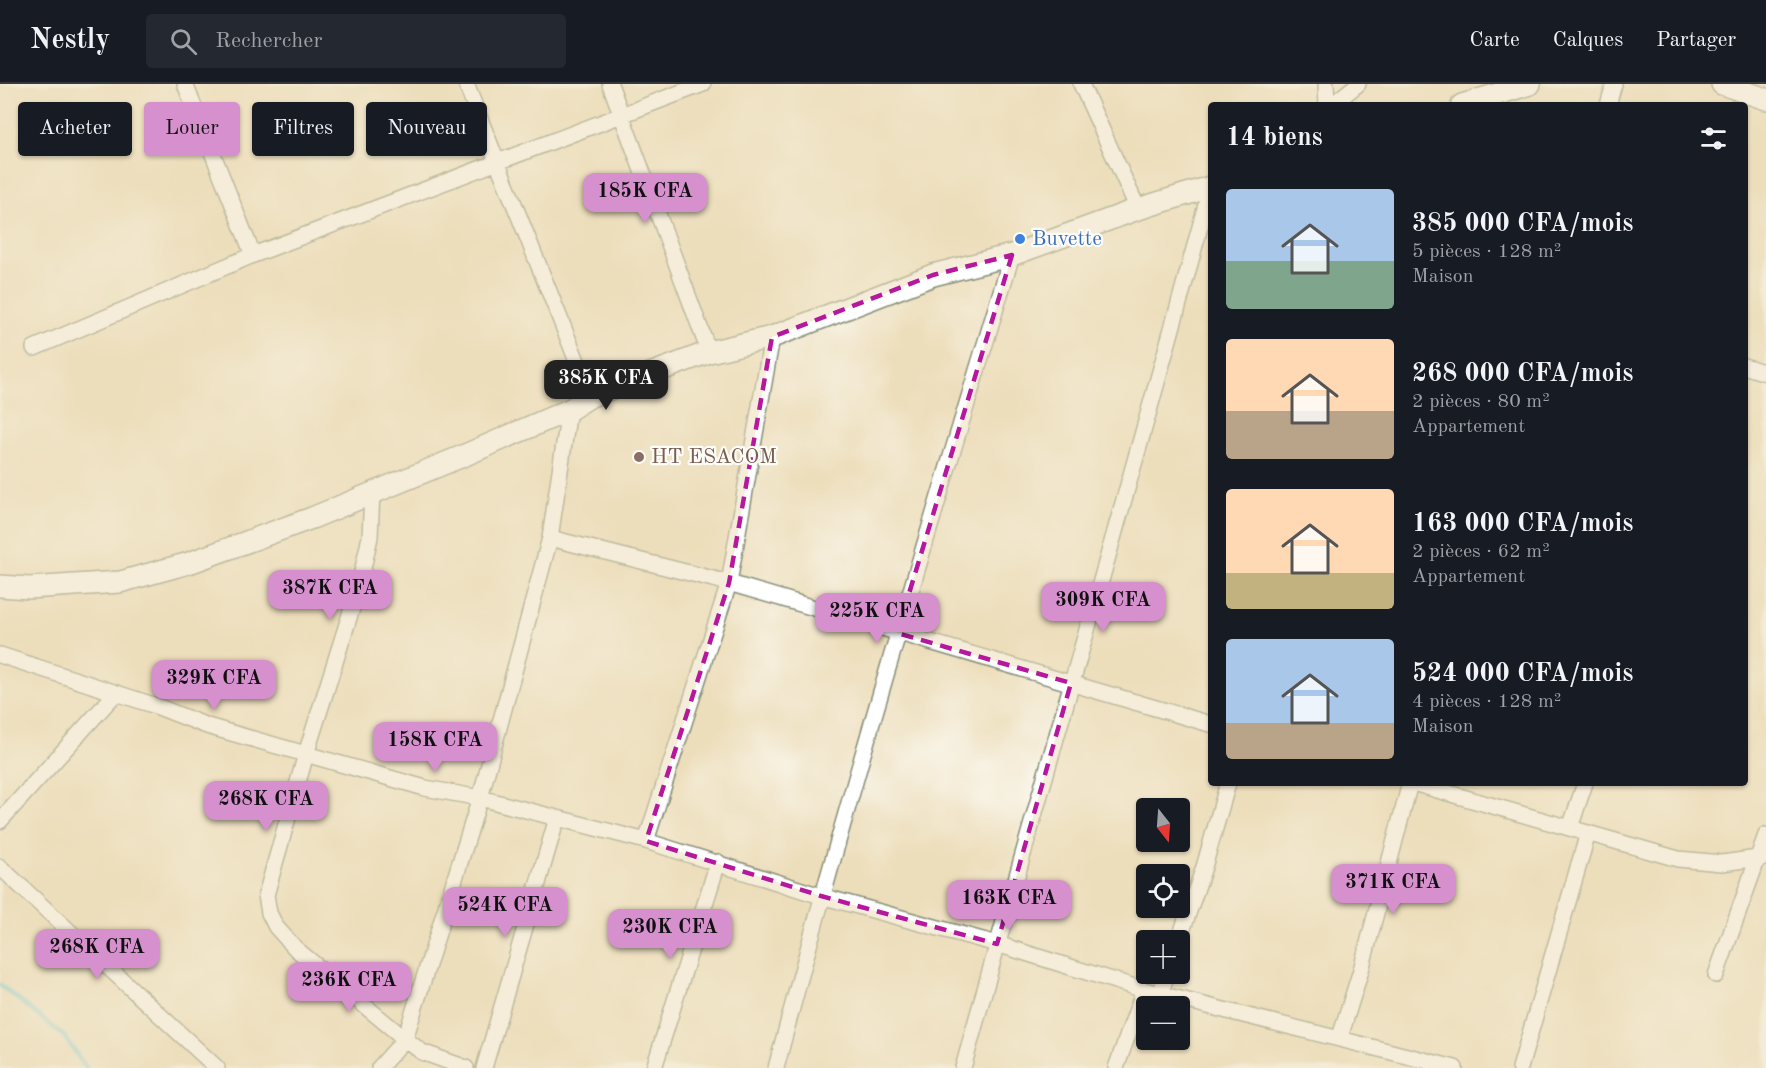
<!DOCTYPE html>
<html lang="fr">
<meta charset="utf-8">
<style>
:root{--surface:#171b24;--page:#242831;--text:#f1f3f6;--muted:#9ea1a6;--line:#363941;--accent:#d690ce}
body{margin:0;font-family:"Old Standard TT",serif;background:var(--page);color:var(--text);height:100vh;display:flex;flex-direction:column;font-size:22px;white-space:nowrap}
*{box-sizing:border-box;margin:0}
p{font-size:20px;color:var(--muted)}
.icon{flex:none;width:33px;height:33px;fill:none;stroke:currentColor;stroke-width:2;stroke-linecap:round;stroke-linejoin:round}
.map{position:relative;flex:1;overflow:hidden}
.details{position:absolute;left:1208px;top:18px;width:540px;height:684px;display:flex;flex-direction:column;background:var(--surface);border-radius:6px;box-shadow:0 2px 4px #0004}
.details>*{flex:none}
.top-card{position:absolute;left:18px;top:18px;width:570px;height:54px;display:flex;gap:12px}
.needle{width:39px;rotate:163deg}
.buttons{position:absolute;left:1136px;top:714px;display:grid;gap:12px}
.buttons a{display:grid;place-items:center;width:54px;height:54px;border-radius:6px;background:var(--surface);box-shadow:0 2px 4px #0004;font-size:30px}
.price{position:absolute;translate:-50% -51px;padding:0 14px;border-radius:12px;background:var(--accent);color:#111;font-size:20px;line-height:39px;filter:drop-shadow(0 2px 3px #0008)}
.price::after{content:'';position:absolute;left:50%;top:36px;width:18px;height:14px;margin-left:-9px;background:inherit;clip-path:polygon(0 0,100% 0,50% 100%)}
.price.current{background:#222;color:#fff}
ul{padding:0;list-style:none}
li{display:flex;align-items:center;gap:18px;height:150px;padding:0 18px}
li span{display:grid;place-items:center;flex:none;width:168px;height:120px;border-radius:6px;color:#555}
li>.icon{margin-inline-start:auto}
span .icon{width:72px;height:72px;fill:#fffc;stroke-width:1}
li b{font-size:26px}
h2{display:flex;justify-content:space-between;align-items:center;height:72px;padding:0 18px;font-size:26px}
.pill{padding:0 21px;border-radius:6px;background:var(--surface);box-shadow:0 2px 4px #0004;font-size:21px;line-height:54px}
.pill.current{background:var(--accent);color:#111}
header{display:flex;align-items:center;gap:36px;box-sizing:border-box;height:84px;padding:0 30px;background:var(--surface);border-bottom:2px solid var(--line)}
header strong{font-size:28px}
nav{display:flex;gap:33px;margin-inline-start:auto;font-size:21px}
.search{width:420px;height:54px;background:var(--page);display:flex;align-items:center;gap:15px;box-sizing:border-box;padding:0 21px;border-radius:6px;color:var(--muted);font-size:22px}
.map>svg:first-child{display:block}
</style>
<header>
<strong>Nestly</strong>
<div class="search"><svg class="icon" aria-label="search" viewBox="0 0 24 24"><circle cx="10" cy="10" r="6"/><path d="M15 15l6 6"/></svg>Rechercher</div>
<nav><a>Carte</a><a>Calques</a><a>Partager</a></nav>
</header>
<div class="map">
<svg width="1766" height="984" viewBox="0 0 1766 984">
<rect width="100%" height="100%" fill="#fdfcf7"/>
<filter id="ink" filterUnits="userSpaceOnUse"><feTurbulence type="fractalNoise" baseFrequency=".0167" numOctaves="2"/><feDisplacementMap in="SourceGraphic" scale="12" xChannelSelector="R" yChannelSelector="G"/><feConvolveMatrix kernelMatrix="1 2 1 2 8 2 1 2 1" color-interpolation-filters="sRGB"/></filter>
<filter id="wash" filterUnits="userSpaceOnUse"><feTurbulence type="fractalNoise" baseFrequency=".008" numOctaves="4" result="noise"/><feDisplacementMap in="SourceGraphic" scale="24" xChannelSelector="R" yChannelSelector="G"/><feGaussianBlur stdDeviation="1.35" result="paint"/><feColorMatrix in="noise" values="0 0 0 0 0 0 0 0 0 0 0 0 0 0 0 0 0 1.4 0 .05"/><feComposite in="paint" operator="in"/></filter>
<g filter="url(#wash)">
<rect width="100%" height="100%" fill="#eddebb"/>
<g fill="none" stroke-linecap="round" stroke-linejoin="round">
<!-- stream -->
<path stroke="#5ac6d2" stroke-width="4.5" d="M 0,901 L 64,952 L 86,984"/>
</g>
</g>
<g filter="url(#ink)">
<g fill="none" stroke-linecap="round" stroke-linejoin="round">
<!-- street casing -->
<g stroke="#868e78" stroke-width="18">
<path id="street" d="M 185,0 L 253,171
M 466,0 L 591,312
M 610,0 L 709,268
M 1081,0 L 1138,125
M 1326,0 L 1327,21
M 1332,21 L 1358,0
M 1608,21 L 1614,0
M 34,264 L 253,171 L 703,0
M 1744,282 L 1766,289
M 372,408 L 370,453 L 359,502 L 306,670 L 266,811 L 269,829 L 276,843 L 296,865 L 405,955 L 422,968 L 466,984
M 550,454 L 729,499 L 1210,640
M 0,571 L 156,622 L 207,642 L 425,704 L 480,714 L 646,757 L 821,812 L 997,860 L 1144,906 L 1455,984
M 1413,699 L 1678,775 L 1722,779 L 1766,773
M 0,737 L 116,609
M 1570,744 L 1585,699
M 646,757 L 729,499 L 772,253
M 0,783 L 217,984
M 1179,856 L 1204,783 L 1228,699
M 1716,891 L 1766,751
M 1160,910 L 1167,890
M 1340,953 L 1361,886 L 1410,699
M 379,984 L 405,955 L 480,714 L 550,454 L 569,326
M 484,984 L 557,734
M 654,984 L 718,778
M 776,984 C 848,711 930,441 1012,171
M 963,984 C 1044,691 1131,399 1210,106
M 1116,984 L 1144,906
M 1520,984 L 1588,749"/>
</g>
<!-- secondary casing -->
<g stroke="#868e78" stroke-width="24">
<path id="secondary" d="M 1722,0 L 1766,15
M 1462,21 L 1530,0
M 0,502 L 29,504 L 120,498 L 189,479 L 312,434 L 465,371 L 569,326 L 591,312 L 709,268 L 772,253 L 933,191 L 1012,171 L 1138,125 L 1210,103"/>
</g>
<!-- street -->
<use href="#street" stroke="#fff" stroke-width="15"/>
<!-- secondary -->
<use href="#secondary" stroke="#fff" stroke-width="21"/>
</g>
</g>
<!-- marked area -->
<path d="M0 0H1766V984H0ZM 1012,171 L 897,549 L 1071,599 L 997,860 L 821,812 L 646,757 L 729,499 L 772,253 L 933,191 Z" fill="#eddebb" fill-opacity=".55" fill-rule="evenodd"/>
<path fill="none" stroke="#b5179e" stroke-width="4.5" stroke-dasharray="12 8" stroke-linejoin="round" d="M 1012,171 L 897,549 L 1071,599 L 997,860 L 821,812 L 646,757 L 729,499 L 772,253 L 933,191 Z"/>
<!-- markers -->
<circle fill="#3f7fe0" stroke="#fdfcf7" stroke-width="2" cx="1020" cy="155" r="6"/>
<circle fill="#8d6e63" stroke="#fdfcf7" stroke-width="2" cx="639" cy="373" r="6"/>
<g text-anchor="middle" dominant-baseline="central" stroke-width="4.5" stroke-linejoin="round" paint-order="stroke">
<!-- shop labels -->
<g font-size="21" fill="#366cbe" stroke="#fdfcf7" text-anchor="start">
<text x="1032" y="155">Buvette</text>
</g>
<!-- education labels -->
<g font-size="21" fill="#785e54" stroke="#fdfcf7" text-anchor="start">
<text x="651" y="373">HT ESACOM</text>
</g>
</g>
</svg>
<div class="buttons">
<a><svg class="needle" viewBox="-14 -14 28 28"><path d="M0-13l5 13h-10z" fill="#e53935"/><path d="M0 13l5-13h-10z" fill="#9ea1a6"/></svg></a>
<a><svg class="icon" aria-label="locate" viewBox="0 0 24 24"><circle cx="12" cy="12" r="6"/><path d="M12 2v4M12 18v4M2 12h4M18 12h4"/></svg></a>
<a>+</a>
<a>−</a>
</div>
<b class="price" style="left:645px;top:140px">185K CFA</b>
<b class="price current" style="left:606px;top:327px">385K CFA</b>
<b class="price" style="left:330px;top:537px">387K CFA</b>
<b class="price" style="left:1103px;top:549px">309K CFA</b>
<b class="price" style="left:877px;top:560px">225K CFA</b>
<b class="price" style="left:214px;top:627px">329K CFA</b>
<b class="price" style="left:435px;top:689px">158K CFA</b>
<b class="price" style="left:266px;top:748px">268K CFA</b>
<b class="price" style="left:1393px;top:831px">371K CFA</b>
<b class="price" style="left:1009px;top:847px">163K CFA</b>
<b class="price" style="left:505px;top:854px">524K CFA</b>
<b class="price" style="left:670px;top:876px">230K CFA</b>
<b class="price" style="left:97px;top:896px">268K CFA</b>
<b class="price" style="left:349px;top:929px">236K CFA</b>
<div class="top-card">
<a class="pill">Acheter</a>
<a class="pill current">Louer</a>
<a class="pill">Filtres</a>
<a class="pill">Nouveau</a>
</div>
<section class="details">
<h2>14 biens<svg class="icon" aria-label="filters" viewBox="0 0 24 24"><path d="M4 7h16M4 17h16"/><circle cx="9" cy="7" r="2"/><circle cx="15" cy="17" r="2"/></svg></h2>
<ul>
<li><span style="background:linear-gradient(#a9c7e8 60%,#7fa58c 0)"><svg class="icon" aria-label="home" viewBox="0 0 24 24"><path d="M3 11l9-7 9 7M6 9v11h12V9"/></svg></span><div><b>385 000 CFA/mois</b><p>5 pièces · 128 m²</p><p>Maison</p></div></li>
<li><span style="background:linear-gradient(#ffd9b3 60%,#b9a48a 0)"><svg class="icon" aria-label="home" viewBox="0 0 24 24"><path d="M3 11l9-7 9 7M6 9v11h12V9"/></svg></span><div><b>268 000 CFA/mois</b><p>2 pièces · 80 m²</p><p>Appartement</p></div></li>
<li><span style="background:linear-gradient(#ffd9b3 70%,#c2b280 0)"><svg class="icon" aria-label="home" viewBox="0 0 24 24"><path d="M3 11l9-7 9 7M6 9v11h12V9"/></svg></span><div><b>163 000 CFA/mois</b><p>2 pièces · 62 m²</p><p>Appartement</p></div></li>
<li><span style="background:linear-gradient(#a9c7e8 70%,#b9a48a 0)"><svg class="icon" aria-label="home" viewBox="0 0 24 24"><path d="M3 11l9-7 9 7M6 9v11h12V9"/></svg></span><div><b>524 000 CFA/mois</b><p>4 pièces · 128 m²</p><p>Maison</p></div></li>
</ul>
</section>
</div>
